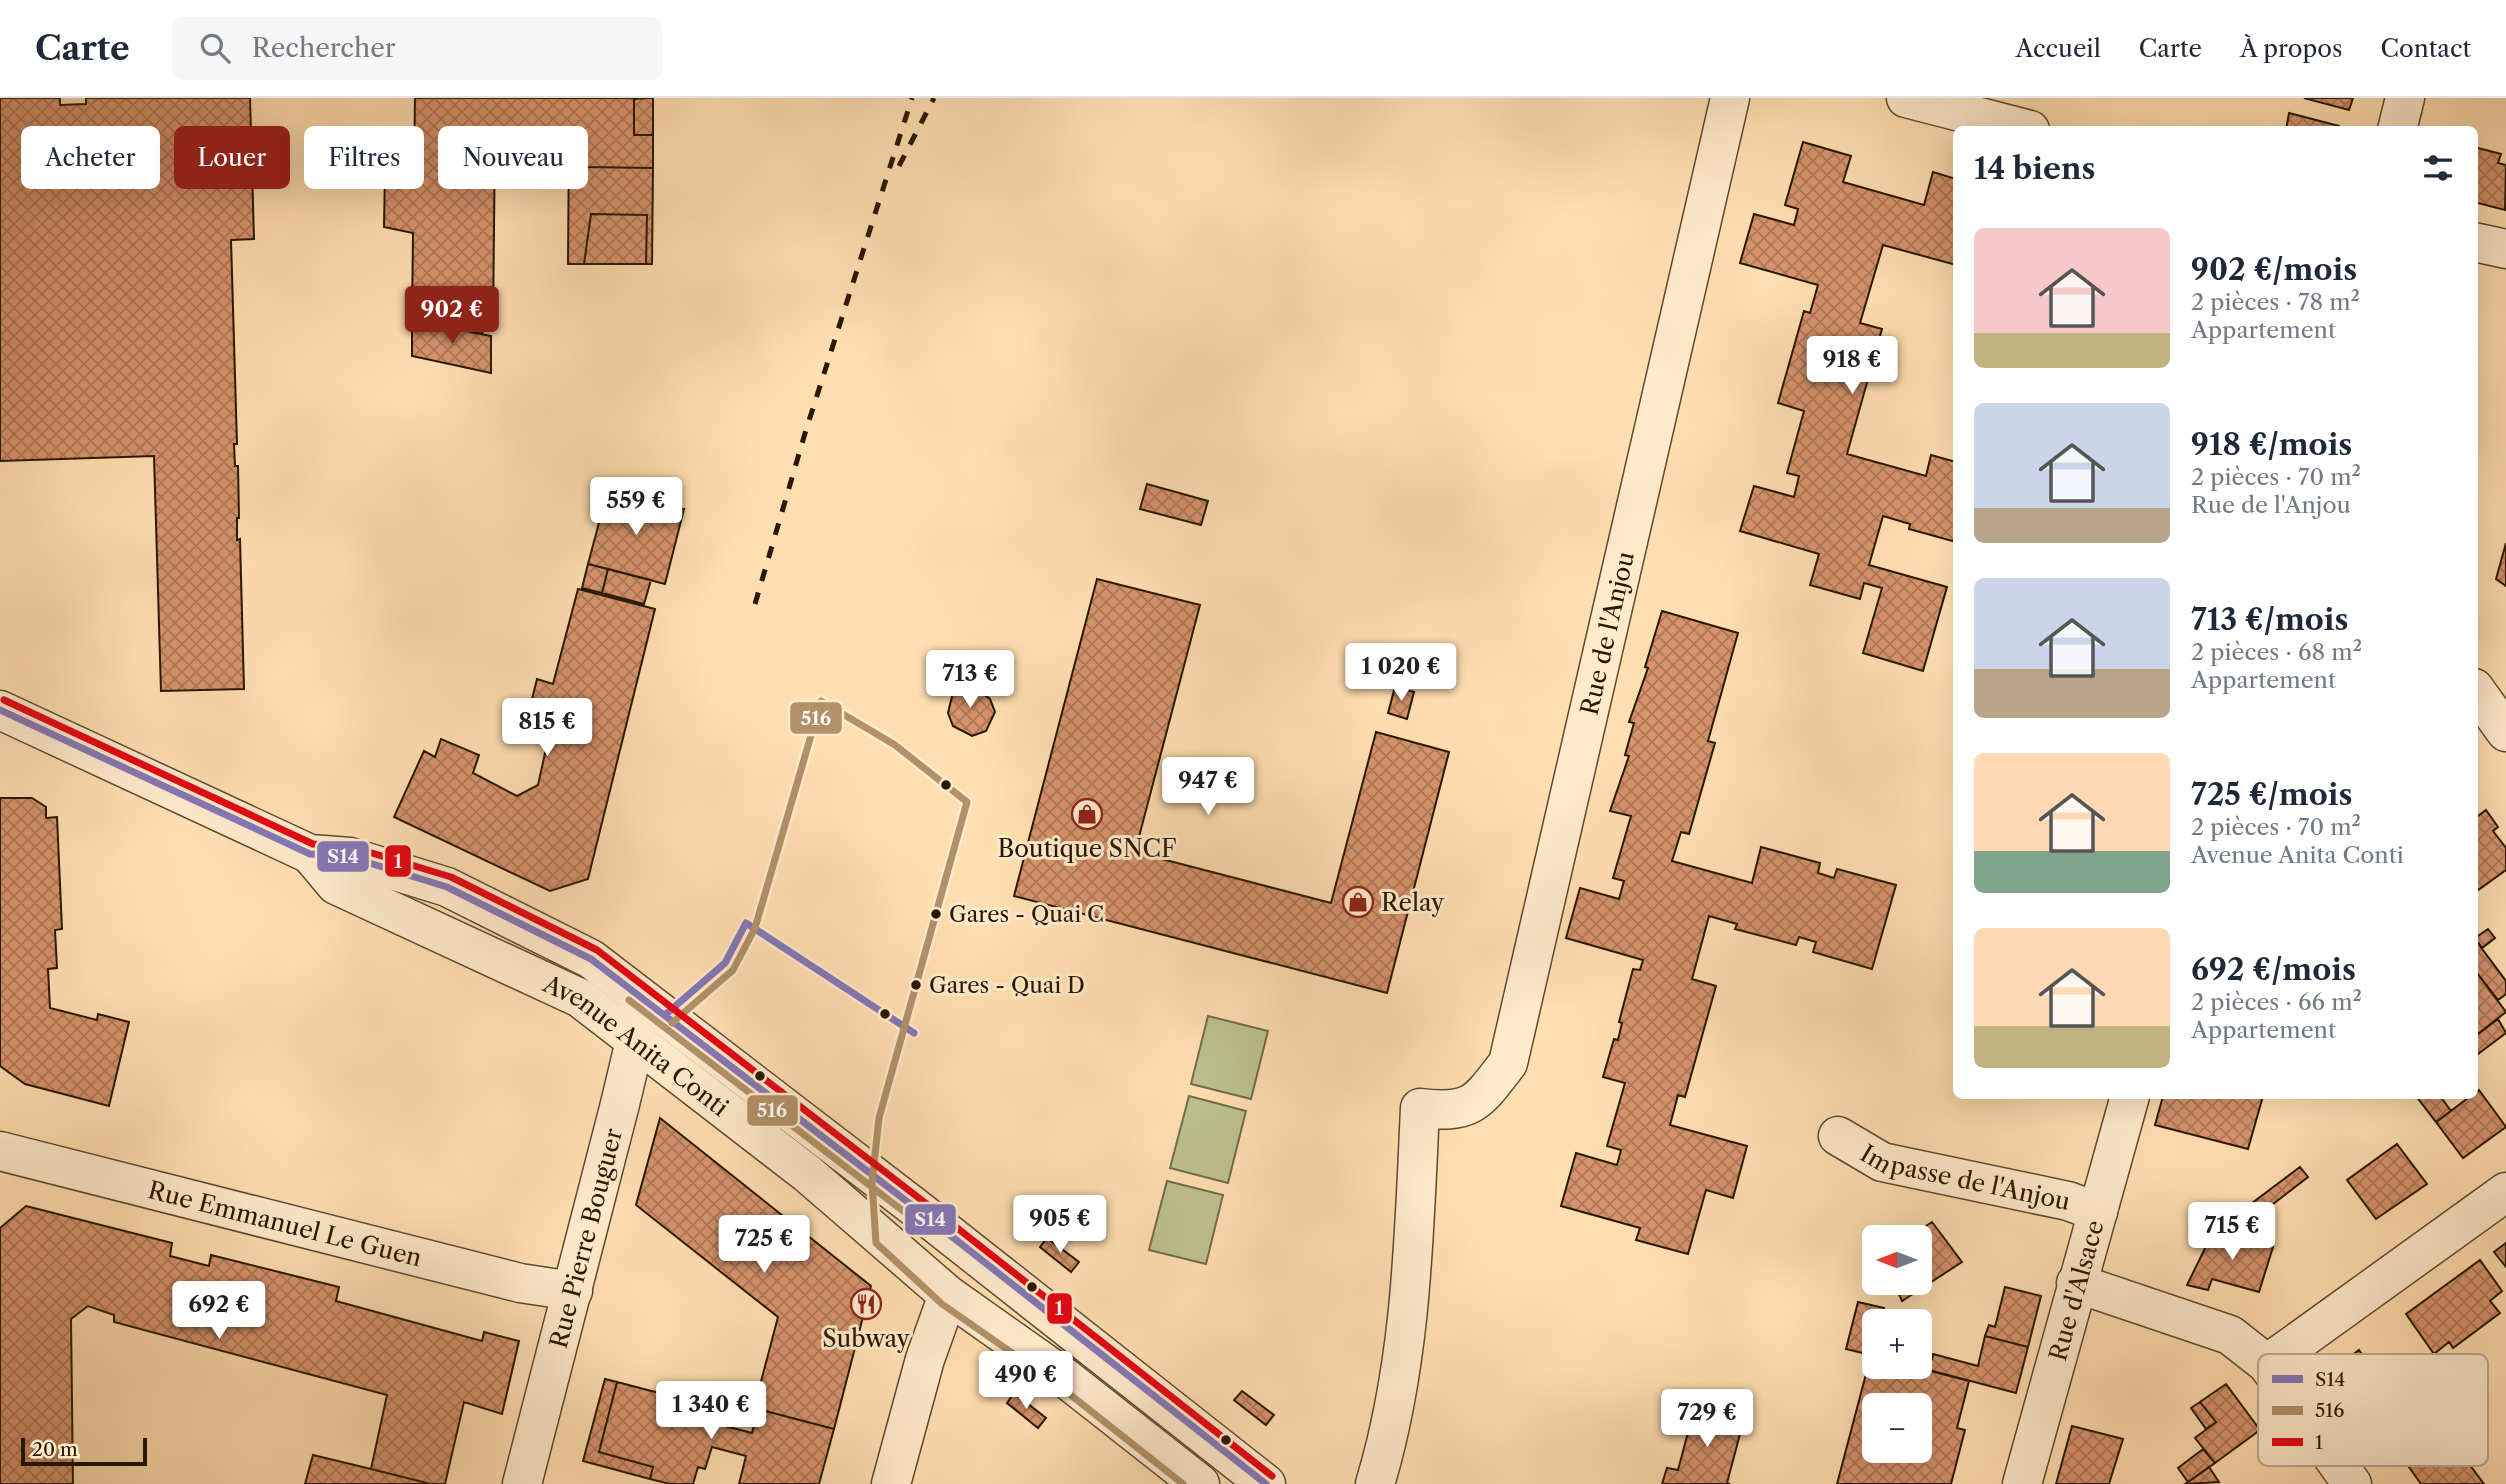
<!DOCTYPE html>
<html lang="fr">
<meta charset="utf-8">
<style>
:root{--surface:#fff;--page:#f6f6f7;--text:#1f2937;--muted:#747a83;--line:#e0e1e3;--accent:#8f2418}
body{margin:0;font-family:"Libre Caslon Text",serif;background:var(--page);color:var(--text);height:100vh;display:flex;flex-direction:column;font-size:26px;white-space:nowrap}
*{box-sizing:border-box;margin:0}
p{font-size:23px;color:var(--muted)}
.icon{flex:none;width:38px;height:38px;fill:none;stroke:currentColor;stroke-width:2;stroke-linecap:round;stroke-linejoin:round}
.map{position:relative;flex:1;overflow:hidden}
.details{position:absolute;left:1953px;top:28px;width:525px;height:973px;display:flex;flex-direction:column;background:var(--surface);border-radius:10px;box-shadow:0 7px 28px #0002}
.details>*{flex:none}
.banner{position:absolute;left:21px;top:28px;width:665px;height:63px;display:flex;gap:14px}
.needle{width:46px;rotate:270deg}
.buttons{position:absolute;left:1862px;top:1127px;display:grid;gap:14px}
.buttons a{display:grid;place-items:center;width:70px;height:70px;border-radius:10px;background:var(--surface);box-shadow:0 7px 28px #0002;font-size:35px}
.scale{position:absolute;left:21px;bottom:18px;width:126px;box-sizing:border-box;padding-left:7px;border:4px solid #281701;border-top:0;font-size:19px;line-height:24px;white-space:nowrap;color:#281701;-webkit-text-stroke:5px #ffeacc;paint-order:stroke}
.price{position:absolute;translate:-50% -60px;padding:0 16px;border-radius:7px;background:#fff;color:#222;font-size:23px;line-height:46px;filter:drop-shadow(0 2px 4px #0008)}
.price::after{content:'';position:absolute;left:50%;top:42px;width:21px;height:16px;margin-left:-10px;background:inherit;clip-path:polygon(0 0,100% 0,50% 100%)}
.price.selected{background:var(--accent);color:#fff}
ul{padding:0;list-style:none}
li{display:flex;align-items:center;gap:21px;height:175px;padding:0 21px}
li span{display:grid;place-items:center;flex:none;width:196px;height:140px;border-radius:10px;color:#555}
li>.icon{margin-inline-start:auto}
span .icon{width:84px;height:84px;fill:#fffc;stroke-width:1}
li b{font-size:30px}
h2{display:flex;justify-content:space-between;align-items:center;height:84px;padding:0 21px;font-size:30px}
.pill{padding:0 24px;border-radius:10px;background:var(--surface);box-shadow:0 7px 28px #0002;font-size:24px;line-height:63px}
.pill.selected{background:var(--accent);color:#fff}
header{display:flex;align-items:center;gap:42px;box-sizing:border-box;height:98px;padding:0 35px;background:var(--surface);border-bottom:2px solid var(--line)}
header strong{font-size:33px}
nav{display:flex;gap:38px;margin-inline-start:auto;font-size:24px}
.search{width:490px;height:63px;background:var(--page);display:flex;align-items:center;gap:18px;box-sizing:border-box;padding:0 24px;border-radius:10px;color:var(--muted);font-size:26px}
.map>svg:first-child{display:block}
</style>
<header>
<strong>Carte</strong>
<div class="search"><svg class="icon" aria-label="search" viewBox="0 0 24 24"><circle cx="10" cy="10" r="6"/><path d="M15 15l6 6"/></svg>Rechercher</div>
<nav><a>Accueil</a><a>Carte</a><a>À propos</a><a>Contact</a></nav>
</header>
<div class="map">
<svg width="2506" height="1386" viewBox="0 0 2506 1386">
<defs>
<pattern id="building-cross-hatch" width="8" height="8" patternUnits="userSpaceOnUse" patternTransform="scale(1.75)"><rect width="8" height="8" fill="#d6936c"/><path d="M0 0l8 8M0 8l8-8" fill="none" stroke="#ae7756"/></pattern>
</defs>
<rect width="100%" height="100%" fill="#ffdeb0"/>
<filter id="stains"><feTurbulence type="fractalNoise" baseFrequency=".00286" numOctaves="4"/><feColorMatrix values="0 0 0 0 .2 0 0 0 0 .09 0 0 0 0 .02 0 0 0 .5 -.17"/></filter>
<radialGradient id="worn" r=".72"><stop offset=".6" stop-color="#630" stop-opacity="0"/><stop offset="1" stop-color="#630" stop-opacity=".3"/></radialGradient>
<!-- green -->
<path fill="#bcc28e" stroke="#726c48" stroke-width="2" d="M 1208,918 L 1268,933 L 1251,1001 L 1191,986 Z
M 1189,998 L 1246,1013 L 1228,1085 L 1170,1070 Z
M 1167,1083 L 1223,1097 L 1206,1166 L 1149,1152 Z"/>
<!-- building -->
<path fill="url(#building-cross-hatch)" stroke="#281701" stroke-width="2" fill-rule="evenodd" d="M 0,0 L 60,0 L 60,7 L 86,6 L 86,0 L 250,0 L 254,141 L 231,142 L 237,346 L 234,346 L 235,368 L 238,368 L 239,420 L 237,420 L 237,442 L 240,441 L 244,591 L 161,593 L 154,358 L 0,363 Z
M 415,0 L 648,0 L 634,1 L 634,37 L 653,37 L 653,70 L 584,69 L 584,37 L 495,36 L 493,226 L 485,224 L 482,236 L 412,222 L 413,135 L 384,129 L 385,73 L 414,73 Z
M 648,0 L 653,0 L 653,37 L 634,37 L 634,1 Z
M 2304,0 L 2353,0 L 2349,12 Z
M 2289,15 L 2339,28 L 2338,32 L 2286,32 Z
M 569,37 L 584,37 L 584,69 L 653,70 L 652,166 L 646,166 L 647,117 L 591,116 L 584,166 L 568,166 Z
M 1803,44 L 1851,58 L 1843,84 L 1924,107 L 1933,74 L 1956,81 L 1956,167 L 1883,147 L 1860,225 L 1882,231 L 1847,356 L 1926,378 L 1931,357 L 1956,364 L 1956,444 L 1909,431 L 1910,426 L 1883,418 L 1869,467 L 1947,489 L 1923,573 L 1863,555 L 1882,490 L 1864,485 L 1860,501 L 1810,487 L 1819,456 L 1740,433 L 1754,388 L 1794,399 L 1799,378 L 1787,375 L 1804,313 L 1778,305 L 1804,213 L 1810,215 L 1818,187 L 1740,165 L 1754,116 L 1794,127 L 1798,111 L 1785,107 Z
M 2474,49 L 2501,56 L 2498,65 L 2506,67 L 2505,112 L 2474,104 Z
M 591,116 L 647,117 L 646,166 L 584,166 Z
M 412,222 L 491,238 L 491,275 L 412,258 Z
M 1147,386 L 1208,403 L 1201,427 L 1140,411 Z
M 608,391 L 684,411 L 665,486 L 588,466 Z
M 2506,445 L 2506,488 L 2496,481 Z
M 588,466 L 608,471 L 602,495 L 582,490 Z
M 608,471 L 651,482 L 644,506 L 602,495 Z
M 1097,481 L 1200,507 L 1135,754 L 1331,805 L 1376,634 L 1449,654 L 1387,895 L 1014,798 Z
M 578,491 L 655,511 L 588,781 L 550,793 L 394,719 L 424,653 L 435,659 L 441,641 L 479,657 L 473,675 L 517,698 L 538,687 L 551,628 L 527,621 L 537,581 L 553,586 Z
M 1662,513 L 1738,535 L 1708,643 L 1715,645 L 1689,736 L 1681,734 L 1672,763 L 1752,785 L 1761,749 L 1820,765 L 1818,775 L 1834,780 L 1837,771 L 1896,787 L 1872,871 L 1813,854 L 1816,844 L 1799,839 L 1796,847 L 1735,831 L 1737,826 L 1709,818 L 1692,881 L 1716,888 L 1685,999 L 1678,997 L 1670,1027 L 1747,1048 L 1733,1100 L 1706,1092 L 1688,1156 L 1636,1142 L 1640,1130 L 1561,1108 L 1576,1055 L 1617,1067 L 1621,1052 L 1607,1048 L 1625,985 L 1603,979 L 1614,941 L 1618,942 L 1622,925 L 1619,924 L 1633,871 L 1640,872 L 1643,862 L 1566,840 L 1580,790 L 1619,801 L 1624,783 L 1613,780 L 1631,718 L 1610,713 L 1629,658 L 1625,657 L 1634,625 L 1629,624 L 1648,570 L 1645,569 Z
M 955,586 L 978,592 L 990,601 L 995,614 L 986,633 L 972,638 L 953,628 L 948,615 Z
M 1395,589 L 1414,594 L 1407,621 L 1388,615 Z
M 0,700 L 32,700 L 46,709 L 46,720 L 57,719 L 62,831 L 55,832 L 57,870 L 48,871 L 50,910 L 97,922 L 98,916 L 129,924 L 109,1008 L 25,986 L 0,968 Z
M 2486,712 L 2498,729 L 2493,733 L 2506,750 L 2506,772 L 2474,795 L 2474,721 Z
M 2488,831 L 2495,840 L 2482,850 L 2475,840 Z
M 2474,840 L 2506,883 L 2506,896 L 2498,902 L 2474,871 Z
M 2474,871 L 2506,914 L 2474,939 Z
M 2498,921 L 2506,935 L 2474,959 L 2474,939 Z
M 2479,992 L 2506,1029 L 2463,1060 L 2436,1024 Z
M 2163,998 L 2263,998 L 2248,1051 L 2155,1027 Z
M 2416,998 L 2440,998 L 2451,1013 L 2436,1024 Z
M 660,1020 L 871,1188 L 834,1331 L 754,1310 L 778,1219 L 636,1107 Z
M 2397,1046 L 2427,1086 L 2376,1121 L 2347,1082 Z
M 2300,1069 L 2308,1079 L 2242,1130 L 2232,1120 Z
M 26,1108 L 172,1145 L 170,1158 L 209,1168 L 211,1157 L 339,1189 L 336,1203 L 482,1243 L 484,1234 L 519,1243 L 502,1316 L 464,1304 L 445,1386 L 431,1386 L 371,1371 L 387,1297 L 114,1224 L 114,1217 L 88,1208 L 71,1221 L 73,1386 L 0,1386 L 0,1130 Z
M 1932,1124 L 1962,1164 L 1902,1203 L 1894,1185 L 1920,1185 L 1920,1139 L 1909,1139 Z
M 2225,1125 L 2231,1131 L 2231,1138 L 2273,1149 L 2259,1194 L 2212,1181 L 2208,1192 L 2187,1187 L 2213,1134 Z
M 1047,1140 L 1079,1164 L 1071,1174 L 1040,1149 Z
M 2506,1145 L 2506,1169 L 2494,1154 Z
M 2480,1162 L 2502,1193 L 2490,1203 L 2500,1215 L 2453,1250 L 2449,1244 L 2434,1256 L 2406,1216 Z
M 2005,1189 L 2041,1198 L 2028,1249 L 1985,1238 L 1989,1227 L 1995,1229 Z
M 1858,1204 L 1884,1210 L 1881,1223 L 1874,1223 L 1871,1257 L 1846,1251 Z
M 1985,1238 L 2028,1249 L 2016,1295 L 1929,1272 L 1933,1256 L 1978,1268 Z
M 2359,1252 L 2399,1308 L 2378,1324 L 2338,1268 Z
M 1871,1257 L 1874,1258 L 1874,1269 L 1915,1269 L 1969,1283 L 1957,1330 L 1965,1332 L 1951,1386 L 1837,1386 ZM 1874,1307 L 1920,1307 L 1920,1353 L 1874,1353 Z
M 605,1281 L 617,1284 L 599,1354 L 653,1369 L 650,1381 L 583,1363 Z
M 617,1284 L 690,1303 L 686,1318 L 752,1335 L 758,1311 L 834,1331 L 819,1386 L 739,1386 L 746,1358 L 712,1349 L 705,1371 L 698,1369 L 693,1386 L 670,1386 L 650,1381 L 653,1369 L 599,1354 Z
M 2226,1286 L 2260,1332 L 2215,1365 L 2195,1340 L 2216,1324 L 2200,1304 Z
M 1242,1293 L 1274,1317 L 1266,1327 L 1234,1302 Z
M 1014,1295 L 1046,1320 L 1038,1330 L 1007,1305 Z
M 2200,1304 L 2216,1324 L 2206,1331 L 2191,1310 Z
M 1695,1308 L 1744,1321 L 1727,1385 L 1730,1386 L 1662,1386 L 1667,1370 L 1678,1372 Z
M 2446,1318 L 2477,1360 L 2470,1367 L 2484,1386 L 2421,1386 L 2397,1352 Z
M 2072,1328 L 2123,1341 L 2109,1386 L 2056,1386 Z
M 2203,1351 L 2215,1365 L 2188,1384 L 2178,1370 Z
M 313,1357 L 371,1371 L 431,1386 L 305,1386 Z
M 2209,1369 L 2219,1384 L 2185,1386 L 2188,1384 Z"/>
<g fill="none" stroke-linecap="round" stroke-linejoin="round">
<!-- minor casing -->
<g stroke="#5e492d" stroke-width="41">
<g id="minor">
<path d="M 1906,0 L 2030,32"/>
<path d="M 2397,32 L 2405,0"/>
<path d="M 2474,144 L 2506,151"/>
<path d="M 2474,590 L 2506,634"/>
<path d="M 0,612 L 310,756 L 350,759 L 447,789 L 591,861 L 922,1115 L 1266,1386"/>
<path id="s1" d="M 310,756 L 336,787 L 580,900 L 808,1076 L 948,1197 L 1064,1279 L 1200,1386"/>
<path id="s2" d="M 1838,1038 L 1882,1064 L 2068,1103 L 2098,1114"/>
<path id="s3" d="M 0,1053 L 520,1185 L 573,1193"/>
<path d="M 2076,1185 L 2230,1237 L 2267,1266 L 2352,1386"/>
<path d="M 2267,1266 L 2506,1094"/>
<path id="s4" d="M 522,1386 L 620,1006 L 635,943 L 635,920"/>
<path d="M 891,1386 L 925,1261 L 948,1197"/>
<path id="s5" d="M 1375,1386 C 1412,1264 1414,1136 1420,1010 C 1473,1016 1477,1005 1508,965 L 1730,0"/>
<path id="s6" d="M 2022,1386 L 2130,998"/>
</g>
</g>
<!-- minor -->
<use href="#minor" stroke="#ffeacc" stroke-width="38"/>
<!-- rail -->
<path stroke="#281701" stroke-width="5" stroke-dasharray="12 12" stroke-linecap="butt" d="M 899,68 L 934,0
M 755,506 L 806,332 L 912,0"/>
<!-- bus-1 casing -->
<g stroke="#ffeacc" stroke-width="12">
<path id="bus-1" d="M 0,612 L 310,756 L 350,759 L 447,789 L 591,861 L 922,1115 L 1266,1386
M 665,917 L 725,865 L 746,825 L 914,935"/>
</g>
<!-- bus-2 casing -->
<g stroke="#ffeacc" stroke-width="12">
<path id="bus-2" d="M 629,902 L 916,1123
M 672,925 L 733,872 L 755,830 L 821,603 L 895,647 L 967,704 L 879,1020 L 872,1084 L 876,1145 L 942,1206 L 1058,1287 L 1183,1386"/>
</g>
<!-- bus-3 casing -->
<g stroke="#ffeacc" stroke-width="12">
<path id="bus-3" d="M 4,602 L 313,746 L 352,749 L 451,779 L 597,852 L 928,1107 L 1272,1378"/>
</g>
<!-- bus-1 -->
<use href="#bus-1" stroke="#8577b6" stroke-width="7"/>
<!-- bus-2 -->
<use href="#bus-2" stroke="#b29168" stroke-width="7"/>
<!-- bus-3 -->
<use href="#bus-3" stroke="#e30613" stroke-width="7"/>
</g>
<!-- icons -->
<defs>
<g id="shop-ring" transform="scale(1.575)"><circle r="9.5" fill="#ffeacc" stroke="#8f2418" stroke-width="1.5"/><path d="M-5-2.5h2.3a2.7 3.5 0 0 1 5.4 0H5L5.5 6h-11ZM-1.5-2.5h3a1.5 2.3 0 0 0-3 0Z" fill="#8f2418"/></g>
<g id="restaurant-ring" transform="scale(1.575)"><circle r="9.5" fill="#ffeacc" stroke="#8f2418" stroke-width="1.5"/><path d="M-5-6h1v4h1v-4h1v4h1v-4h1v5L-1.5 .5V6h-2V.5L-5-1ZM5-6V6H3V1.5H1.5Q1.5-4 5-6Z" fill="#8f2418"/></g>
</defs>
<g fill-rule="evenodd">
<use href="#shop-ring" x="1087" y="716"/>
<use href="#shop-ring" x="1358" y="804"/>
<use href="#restaurant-ring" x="866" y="1206"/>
</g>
<!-- markers -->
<g fill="#281701" stroke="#ffeacc" stroke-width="2.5">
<circle cx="946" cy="687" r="6"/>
<circle cx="936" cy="816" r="6"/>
<circle cx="916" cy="887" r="6"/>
<circle cx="885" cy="916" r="6"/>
<circle cx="760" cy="978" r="6"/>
<circle cx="1032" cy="1189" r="6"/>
<circle cx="1226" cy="1342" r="6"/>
</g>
<g text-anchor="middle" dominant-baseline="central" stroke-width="6" stroke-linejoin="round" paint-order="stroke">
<!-- bus labels -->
<g font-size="22" fill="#281701" stroke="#ffeacc" text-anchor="start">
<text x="949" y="816">Gares - Quai C</text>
<text x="929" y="887">Gares - Quai D</text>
</g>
<!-- street labels -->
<g font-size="24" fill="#281701" stroke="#ffeacc">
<text stroke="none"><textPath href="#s5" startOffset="928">Rue de l'Anjou</textPath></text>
<text stroke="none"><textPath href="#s1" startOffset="382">Avenue Anita Conti</textPath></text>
<text stroke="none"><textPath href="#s2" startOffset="136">Impasse de l'Anjou</textPath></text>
<text stroke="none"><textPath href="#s3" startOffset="294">Rue Emmanuel Le Guen</textPath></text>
<text stroke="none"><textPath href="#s4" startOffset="254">Rue Pierre Bouguer</textPath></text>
<text stroke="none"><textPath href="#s6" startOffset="201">Rue d'Alsace</textPath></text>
</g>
<!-- poi labels -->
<g font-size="24" fill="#281701" stroke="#ffeacc">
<text x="1087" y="750">Boutique SNCF</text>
<text x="1381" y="804" text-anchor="start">Relay</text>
<text x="866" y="1240">Subway</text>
</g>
</g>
<!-- legend -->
<rect x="2258" y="1256" width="230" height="112" rx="10" fill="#ffeacc" stroke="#beab8f" stroke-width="2"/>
<rect x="2272" y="1277" width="31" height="8" fill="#8577b6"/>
<rect x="2272" y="1308" width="31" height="9" fill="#b29168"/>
<rect x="2272" y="1340" width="31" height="8" fill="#e30613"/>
<g font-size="19" fill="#281701">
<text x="2315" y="1288">S14</text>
<text x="2315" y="1319">516</text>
<text x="2315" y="1351">1</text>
</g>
<g stroke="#ffeacc" stroke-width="2.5">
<rect x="789" y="603" width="54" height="34" rx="7" fill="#b29168"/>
<rect x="316" y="742" width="54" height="33" rx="7" fill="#8577b6"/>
<rect x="384" y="746" width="28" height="34" rx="7" fill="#e30613"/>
<rect x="746" y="996" width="53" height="33" rx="7" fill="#b29168"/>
<rect x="904" y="1105" width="53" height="33" rx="7" fill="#8577b6"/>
<rect x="1046" y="1194" width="27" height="33" rx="7" fill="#e30613"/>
</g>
<g font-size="19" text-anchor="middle" font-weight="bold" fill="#fff">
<text x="816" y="627">516</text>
<text x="343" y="765">S14</text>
<text x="398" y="770">1</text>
<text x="772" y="1019">516</text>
<text x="930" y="1128">S14</text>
<text x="1059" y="1217">1</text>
</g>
<rect width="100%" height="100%" filter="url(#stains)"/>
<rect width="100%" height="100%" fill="url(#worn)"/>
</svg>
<div class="buttons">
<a><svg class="needle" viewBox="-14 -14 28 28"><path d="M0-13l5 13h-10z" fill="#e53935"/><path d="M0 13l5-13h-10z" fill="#747a83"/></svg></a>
<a>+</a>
<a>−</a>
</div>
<div class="scale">20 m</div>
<b class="price selected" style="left:452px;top:248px">902 €</b>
<b class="price" style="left:1852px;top:298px">918 €</b>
<b class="price" style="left:636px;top:439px">559 €</b>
<b class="price" style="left:1401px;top:605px">1 020 €</b>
<b class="price" style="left:970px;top:612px">713 €</b>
<b class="price" style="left:547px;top:660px">815 €</b>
<b class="price" style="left:1208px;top:719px">947 €</b>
<b class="price" style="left:1060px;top:1157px">905 €</b>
<b class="price" style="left:2232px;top:1164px">715 €</b>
<b class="price" style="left:764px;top:1177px">725 €</b>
<b class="price" style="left:219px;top:1243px">692 €</b>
<b class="price" style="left:1026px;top:1313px">490 €</b>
<b class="price" style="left:711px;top:1343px">1 340 €</b>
<b class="price" style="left:1707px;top:1351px">729 €</b>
<div class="banner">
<a class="pill">Acheter</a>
<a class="pill selected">Louer</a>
<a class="pill">Filtres</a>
<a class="pill">Nouveau</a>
</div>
<section class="details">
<h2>14 biens<svg class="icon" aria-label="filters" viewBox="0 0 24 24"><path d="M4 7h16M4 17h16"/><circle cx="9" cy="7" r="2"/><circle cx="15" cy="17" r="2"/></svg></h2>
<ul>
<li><span style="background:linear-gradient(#f6c9c9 75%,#c2b280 0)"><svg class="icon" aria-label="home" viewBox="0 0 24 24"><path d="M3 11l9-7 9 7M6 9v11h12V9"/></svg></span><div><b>902 €/mois</b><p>2 pièces · 78 m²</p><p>Appartement</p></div></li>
<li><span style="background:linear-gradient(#c9d6e8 75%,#b9a48a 0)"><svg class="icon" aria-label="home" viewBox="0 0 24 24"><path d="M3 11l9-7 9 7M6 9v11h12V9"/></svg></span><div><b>918 €/mois</b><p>2 pièces · 70 m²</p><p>Rue de l'Anjou</p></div></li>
<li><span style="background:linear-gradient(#c9d6e8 65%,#b9a48a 0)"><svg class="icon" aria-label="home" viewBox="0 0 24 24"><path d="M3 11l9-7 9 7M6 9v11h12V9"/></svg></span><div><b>713 €/mois</b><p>2 pièces · 68 m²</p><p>Appartement</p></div></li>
<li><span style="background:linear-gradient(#ffd9b3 70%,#7fa58c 0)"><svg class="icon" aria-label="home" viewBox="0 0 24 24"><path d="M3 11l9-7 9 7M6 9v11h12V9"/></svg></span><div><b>725 €/mois</b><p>2 pièces · 70 m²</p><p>Avenue Anita Conti</p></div></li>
<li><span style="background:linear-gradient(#ffd9b3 70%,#c2b280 0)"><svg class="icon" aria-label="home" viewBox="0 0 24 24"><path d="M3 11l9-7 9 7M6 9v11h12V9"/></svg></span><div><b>692 €/mois</b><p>2 pièces · 66 m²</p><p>Appartement</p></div></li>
</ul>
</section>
</div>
